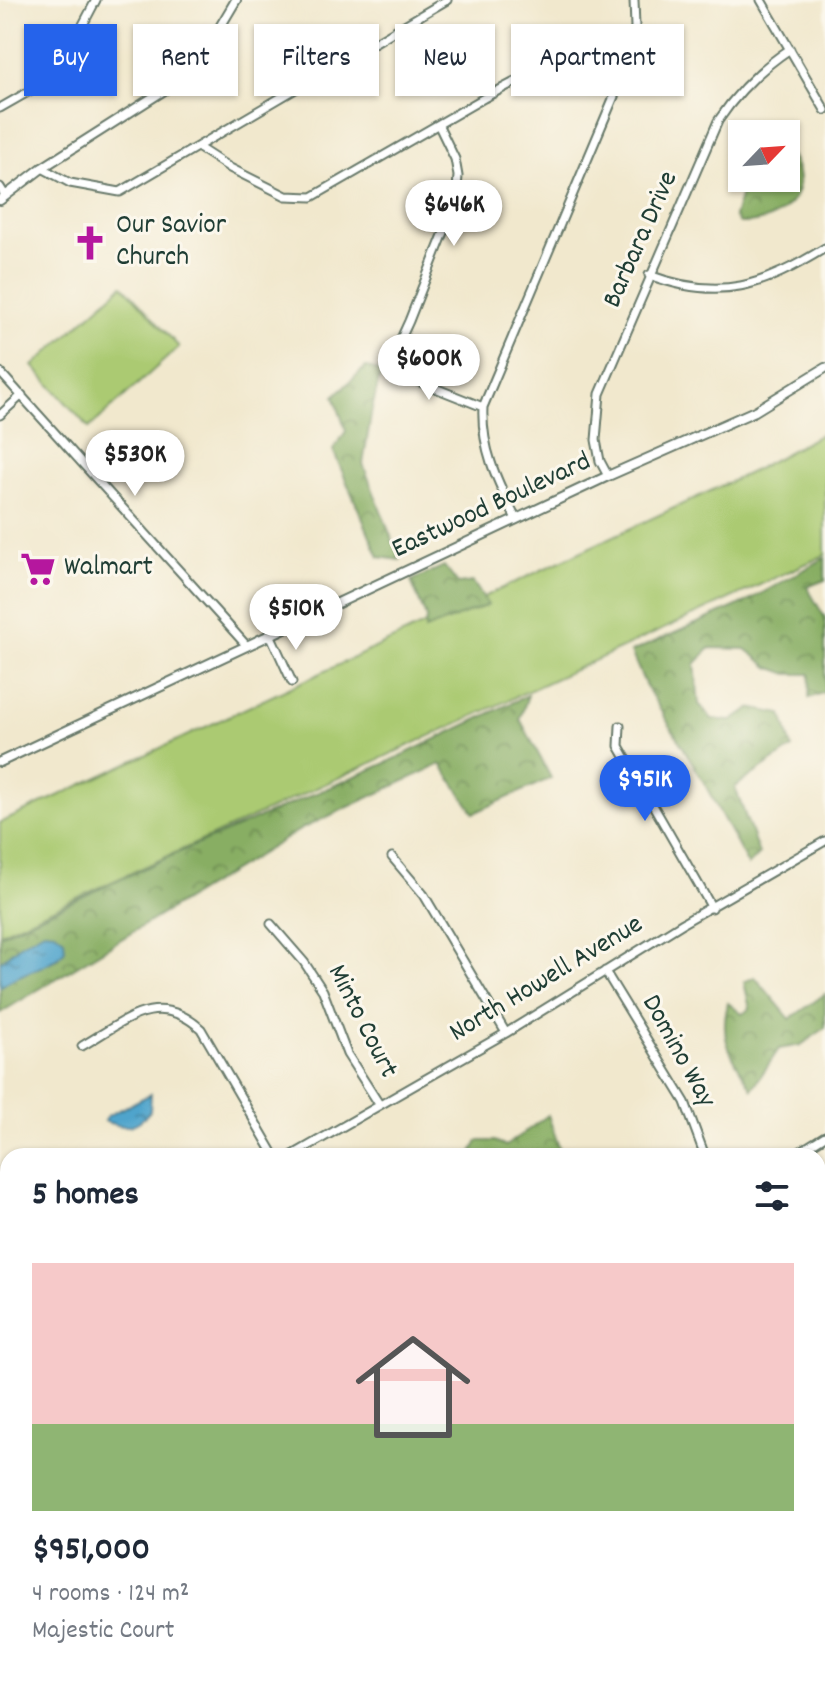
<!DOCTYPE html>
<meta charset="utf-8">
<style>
:root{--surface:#fff;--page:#f2f2f3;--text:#1f2937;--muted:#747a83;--line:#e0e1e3;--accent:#2563eb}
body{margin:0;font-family:Dekko,sans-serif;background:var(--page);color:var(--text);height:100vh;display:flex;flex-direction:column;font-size:30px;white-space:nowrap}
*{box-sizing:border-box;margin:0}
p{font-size:26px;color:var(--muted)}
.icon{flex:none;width:44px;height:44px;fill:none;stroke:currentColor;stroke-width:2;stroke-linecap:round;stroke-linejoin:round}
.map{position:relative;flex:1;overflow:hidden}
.drawer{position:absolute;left:0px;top:1148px;width:826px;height:538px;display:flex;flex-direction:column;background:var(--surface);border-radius:24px 24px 0 0;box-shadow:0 2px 6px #0004}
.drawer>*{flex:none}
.guide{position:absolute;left:24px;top:24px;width:778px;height:72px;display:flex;gap:16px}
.needle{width:52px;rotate:65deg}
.buttons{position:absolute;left:728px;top:120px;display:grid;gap:16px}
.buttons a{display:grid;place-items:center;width:72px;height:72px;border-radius:0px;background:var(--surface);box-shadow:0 2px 6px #0004;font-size:40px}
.price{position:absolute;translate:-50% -68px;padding:0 18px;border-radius:28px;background:#fff;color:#222;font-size:26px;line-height:52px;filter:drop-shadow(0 2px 4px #0008)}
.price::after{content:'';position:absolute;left:50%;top:48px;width:24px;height:18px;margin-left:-12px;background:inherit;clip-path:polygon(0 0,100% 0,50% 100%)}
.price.on{background:var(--accent);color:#fff}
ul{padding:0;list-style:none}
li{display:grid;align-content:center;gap:16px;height:424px;padding:0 32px}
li+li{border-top:2px solid var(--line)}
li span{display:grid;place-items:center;height:248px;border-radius:0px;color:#555}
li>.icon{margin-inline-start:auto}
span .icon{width:144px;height:144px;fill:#fffc;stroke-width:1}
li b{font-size:34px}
h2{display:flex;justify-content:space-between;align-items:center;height:96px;padding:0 32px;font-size:34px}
.chip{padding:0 28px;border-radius:0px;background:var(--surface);box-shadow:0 2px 6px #0004;font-size:28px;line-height:72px}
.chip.on{background:var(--accent);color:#fff}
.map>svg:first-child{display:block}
</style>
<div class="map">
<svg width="825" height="1685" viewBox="0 0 825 1685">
<defs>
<pattern id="forest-crowns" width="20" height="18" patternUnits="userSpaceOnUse" patternTransform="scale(2)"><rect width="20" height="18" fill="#88ae64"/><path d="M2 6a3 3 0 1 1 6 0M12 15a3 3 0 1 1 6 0" fill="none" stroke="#6f8f53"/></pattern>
<pattern id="water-ripples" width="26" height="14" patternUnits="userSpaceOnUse" patternTransform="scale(2)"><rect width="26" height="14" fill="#50a4cc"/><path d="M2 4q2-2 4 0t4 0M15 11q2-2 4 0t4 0" fill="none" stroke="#4287a6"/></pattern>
</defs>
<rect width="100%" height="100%" fill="#fbf7ec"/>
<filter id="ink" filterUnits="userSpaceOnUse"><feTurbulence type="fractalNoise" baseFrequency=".0125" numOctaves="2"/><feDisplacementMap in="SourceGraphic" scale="16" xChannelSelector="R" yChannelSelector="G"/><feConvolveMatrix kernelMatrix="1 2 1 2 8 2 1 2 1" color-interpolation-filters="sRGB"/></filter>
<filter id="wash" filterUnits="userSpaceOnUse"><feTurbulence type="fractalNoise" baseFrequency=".006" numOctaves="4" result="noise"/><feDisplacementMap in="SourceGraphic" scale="32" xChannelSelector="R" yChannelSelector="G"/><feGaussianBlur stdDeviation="1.8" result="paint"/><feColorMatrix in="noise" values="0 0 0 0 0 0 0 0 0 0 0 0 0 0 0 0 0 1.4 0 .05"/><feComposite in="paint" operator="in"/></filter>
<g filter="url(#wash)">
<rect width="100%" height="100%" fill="#f1e8cd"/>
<!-- green -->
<path fill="#abca72" stroke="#658453" stroke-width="2" d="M 123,285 L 179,347 L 89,428 L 33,366 Z
M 825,432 L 825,555 L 0,933 L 0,823 L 751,472 Z"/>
<!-- forest -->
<path fill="url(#forest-crowns)" stroke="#54764c" stroke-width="2" d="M 786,149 C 819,190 783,225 739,223 L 734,216 L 746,178 L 786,178 Z
M 366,367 L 381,372 L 372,409 L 363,464 L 400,560 L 379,557 L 333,450 L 346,431 L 334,396 Z
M 825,558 L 825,580 L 807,587 L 825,618 L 825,692 L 809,698 L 810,674 L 788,674 L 769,667 L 746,649 L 710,648 L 695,664 L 699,704 L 712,719 L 732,721 L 750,708 L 782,714 L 792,748 L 735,787 L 759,854 L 748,865 L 702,779 L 645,684 L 631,652 L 746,602 Z
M 444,566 L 458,584 L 473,582 L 488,605 L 425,630 L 426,617 L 411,581 Z
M 528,695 L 520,719 L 551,778 L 474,813 L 441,764 L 303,828 L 0,1013 L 0,987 L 10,979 L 57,959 L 21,944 L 0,962 L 0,935 L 177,853 L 386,763 Z
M 755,977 L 790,1019 L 825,994 L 825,1028 L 801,1045 L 779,1049 L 752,1089 C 733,1056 718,1043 728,1003 L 742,1014 L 750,1009 L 744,982 Z
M 548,1115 L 562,1156 L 470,1156 L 478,1141 L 495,1141 L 506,1146 Z"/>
<!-- water -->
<path fill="url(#water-ripples)" stroke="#387080" stroke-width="2" d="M 44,931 L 55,932 L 64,939 L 65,950 C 48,970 20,971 0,987 L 0,962 L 21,944 Z
M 151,1094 L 150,1111 C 136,1129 124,1129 104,1121 L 107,1116 Z"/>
</g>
<g filter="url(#ink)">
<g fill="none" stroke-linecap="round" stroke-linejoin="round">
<!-- minor casing -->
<g stroke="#68796a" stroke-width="11">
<path id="minor" d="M 761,0 L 825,110
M 0,108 L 56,76 L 96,0
M 439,126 L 455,159 L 458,176 L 456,202 L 409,321 L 387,369 L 483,407
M 199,148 L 230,168 L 286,196 L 312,197 L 484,98 L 534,72 L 577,65 L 606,70 L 622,77
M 42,168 L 70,183 L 120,192 L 447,0
M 0,187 L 5,195
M 649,275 C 721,302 763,286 825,248
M 0,372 L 247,646
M 0,415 L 22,395
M 608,476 L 600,461 L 596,440 L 600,394 L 718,121 C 738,91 760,69 790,49
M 516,519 C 498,482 481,450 483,407 L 626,68 L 635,27 L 634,0
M 271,636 L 292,682
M 620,726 L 619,746 L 712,908
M 392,857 L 424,895 L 506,1033
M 271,924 L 304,962 L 323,991 L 347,1054 L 379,1104
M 605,971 L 685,1102 L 705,1156
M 82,1046 C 124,1022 157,989 201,1029 L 275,1156
M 291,1156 L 506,1033 L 683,923 L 825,841
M 793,1156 L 825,1136
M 818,1244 L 825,1256
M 0,1369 L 8,1363
M 818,1470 L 825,1482
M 818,1511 L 825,1507
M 0,1647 L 8,1642
M 799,1678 L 803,1685"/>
</g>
<!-- tertiary casing -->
<g stroke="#68796a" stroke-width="12">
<path id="tertiary" d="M 0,200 L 42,168 L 185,77 L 204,54 L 236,0
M 0,762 L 608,476 L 755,411 L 825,368"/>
</g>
<!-- primary casing -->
<g stroke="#68796a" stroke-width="15">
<path id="primary" d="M 0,1392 L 8,1404
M 185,1678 L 190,1685"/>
</g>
<!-- trunk casing -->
<g stroke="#68796a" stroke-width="15">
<path id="trunk" d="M 818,1370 L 825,1366
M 818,1399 L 825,1395
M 154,1678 L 154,1685
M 234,1678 L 264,1678
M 283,1685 L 292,1678
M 340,1685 L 351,1678
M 379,1685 L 390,1678
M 443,1685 L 451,1678"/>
</g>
<!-- minor -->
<use href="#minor" stroke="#fff" stroke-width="7"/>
<!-- tertiary -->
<use href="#tertiary" stroke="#fff" stroke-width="8"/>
<!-- primary -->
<use href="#primary" stroke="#f6be87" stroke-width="11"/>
<!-- trunk -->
<use href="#trunk" stroke="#f6be87" stroke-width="11"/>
</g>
</g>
<!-- icons -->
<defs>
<g id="church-bare" transform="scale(2.76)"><path d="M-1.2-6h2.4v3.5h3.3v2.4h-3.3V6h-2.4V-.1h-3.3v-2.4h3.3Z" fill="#b5179e" stroke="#fbf7ec" stroke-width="2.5" paint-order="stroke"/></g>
<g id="supermarket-bare" transform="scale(2.76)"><path d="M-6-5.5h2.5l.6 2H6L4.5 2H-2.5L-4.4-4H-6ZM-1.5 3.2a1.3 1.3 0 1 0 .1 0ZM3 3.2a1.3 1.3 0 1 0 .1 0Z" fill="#b5179e" stroke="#fbf7ec" stroke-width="2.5" paint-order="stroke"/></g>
</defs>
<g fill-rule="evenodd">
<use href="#church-bare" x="90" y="243"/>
<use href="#supermarket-bare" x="38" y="569"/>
</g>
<g text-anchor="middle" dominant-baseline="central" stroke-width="6" stroke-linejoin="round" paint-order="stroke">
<!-- poi labels -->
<g font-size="28" fill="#1f3d34" stroke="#fbf7ec" text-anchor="start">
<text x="116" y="227">Our Savior<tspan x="116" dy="32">Church</tspan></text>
<text x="64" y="569">Walmart</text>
</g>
<!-- street labels -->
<g font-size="28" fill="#1f3d34" stroke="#fbf7ec">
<text transform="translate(642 240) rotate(-66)">Barbara Drive</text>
<text transform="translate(492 507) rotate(-25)">Eastwood Boulevard</text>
<text transform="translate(547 980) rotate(-31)">North Howell Avenue</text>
<text transform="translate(361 1022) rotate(63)">Minto Court</text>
<text transform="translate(677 1052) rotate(61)">Domino Way</text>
</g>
</g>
</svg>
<div class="buttons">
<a><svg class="needle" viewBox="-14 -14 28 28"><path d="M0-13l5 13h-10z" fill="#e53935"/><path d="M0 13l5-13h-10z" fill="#747a83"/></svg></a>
</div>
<b class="price" style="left:454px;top:248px">$646K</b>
<b class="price" style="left:429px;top:402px">$600K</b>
<b class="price" style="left:135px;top:498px">$530K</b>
<b class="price" style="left:296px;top:652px">$510K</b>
<b class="price on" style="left:645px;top:823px">$951K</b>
<div class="guide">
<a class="chip on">Buy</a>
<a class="chip">Rent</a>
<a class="chip">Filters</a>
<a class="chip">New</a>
<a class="chip">Apartment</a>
</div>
<section class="drawer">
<h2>5 homes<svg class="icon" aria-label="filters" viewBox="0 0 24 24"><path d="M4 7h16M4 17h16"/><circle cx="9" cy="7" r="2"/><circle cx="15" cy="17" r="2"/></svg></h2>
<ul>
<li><span style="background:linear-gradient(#f6c9c9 65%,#8fb573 0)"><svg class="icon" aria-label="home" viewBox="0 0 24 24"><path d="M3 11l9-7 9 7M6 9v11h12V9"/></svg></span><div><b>$951,000</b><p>4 rooms · 124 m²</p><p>Majestic Court</p></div></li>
</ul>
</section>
</div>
